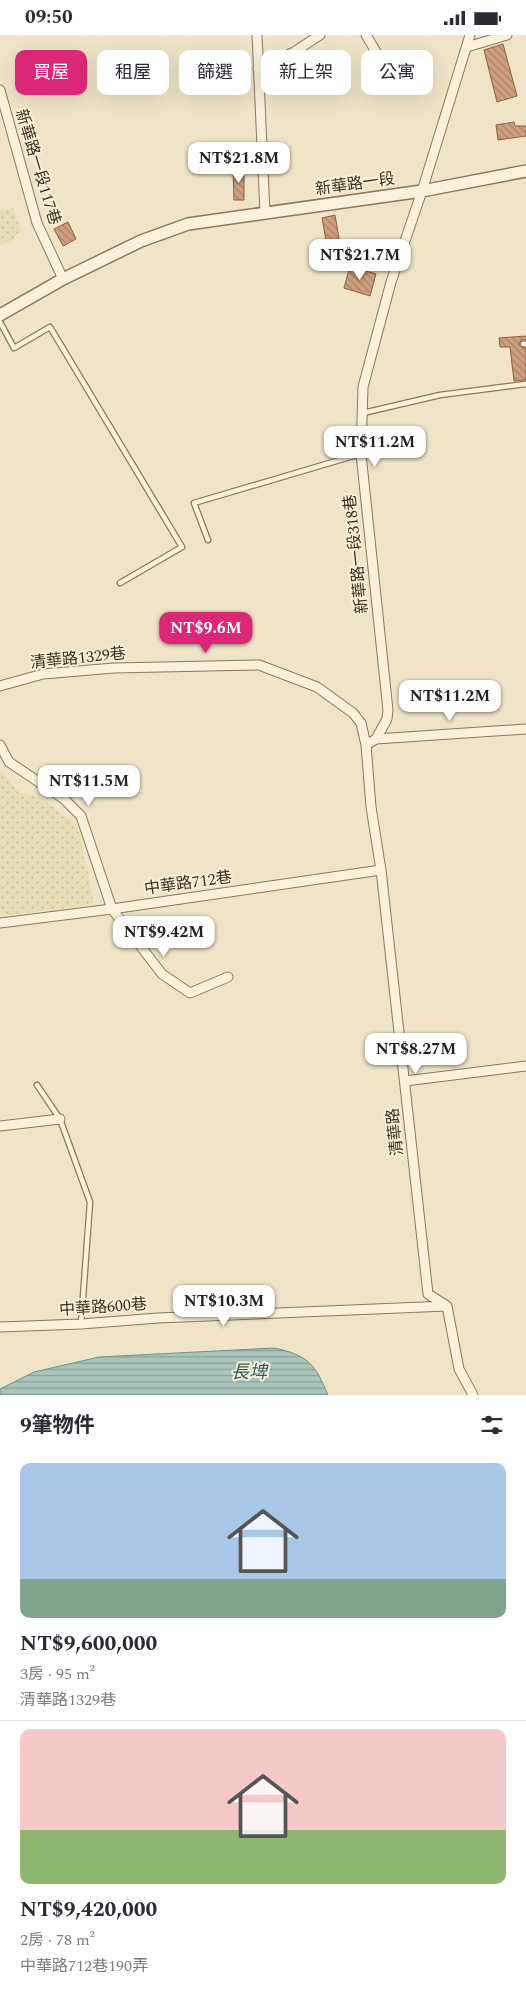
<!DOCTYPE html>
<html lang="zh-TW">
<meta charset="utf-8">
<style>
:root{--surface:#fff;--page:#f7f7f7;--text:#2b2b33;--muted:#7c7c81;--line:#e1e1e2;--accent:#db2777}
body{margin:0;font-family:Spectral,"Noto Sans TC",serif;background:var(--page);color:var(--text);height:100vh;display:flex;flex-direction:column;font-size:19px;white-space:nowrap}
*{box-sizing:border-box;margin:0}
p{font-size:16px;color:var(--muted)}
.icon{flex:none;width:28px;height:28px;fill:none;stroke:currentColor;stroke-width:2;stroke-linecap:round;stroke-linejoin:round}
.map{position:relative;height:1360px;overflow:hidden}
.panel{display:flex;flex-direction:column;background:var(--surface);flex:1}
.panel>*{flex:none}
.top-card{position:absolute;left:15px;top:15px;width:496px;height:45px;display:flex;gap:10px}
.price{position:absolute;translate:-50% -42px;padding:0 11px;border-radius:10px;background:#fff;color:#222;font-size:16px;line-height:32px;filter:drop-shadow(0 1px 2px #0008)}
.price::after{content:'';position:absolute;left:50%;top:30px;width:15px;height:11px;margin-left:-8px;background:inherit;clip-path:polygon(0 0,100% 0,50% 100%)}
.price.current{background:var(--accent);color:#fff}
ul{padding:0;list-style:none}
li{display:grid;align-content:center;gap:10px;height:265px;padding:0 20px}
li+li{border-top:1px solid var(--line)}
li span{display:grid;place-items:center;height:155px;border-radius:10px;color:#555}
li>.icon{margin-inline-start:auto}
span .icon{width:90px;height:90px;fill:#fffc;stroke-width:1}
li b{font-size:21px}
h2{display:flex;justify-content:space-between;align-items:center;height:60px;padding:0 20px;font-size:21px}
.tag{padding:0 18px;border-radius:10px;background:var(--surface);box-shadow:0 5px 20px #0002;font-size:18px;line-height:45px}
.tag.current{background:var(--accent);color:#fff}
.status{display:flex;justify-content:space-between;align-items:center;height:35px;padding:0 25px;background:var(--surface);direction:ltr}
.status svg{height:14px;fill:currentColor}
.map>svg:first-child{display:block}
</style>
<div class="status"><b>09:50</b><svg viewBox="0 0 49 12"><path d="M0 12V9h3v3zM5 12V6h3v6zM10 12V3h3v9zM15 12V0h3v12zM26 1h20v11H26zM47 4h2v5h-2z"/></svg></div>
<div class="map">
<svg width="526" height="1360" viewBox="0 0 526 1360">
<defs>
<pattern id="farmland-dots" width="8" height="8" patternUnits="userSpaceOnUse" patternTransform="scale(1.25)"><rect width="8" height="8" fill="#e6deb5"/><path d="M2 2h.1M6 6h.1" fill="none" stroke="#c6bf9b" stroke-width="1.8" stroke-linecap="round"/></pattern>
<pattern id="water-rules" width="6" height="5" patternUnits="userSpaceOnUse" patternTransform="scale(1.25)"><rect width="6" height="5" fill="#a9c4bc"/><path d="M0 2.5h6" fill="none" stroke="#8ba098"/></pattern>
<pattern id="building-back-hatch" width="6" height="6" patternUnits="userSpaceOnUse" patternTransform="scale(1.25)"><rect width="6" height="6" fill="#cf9f7d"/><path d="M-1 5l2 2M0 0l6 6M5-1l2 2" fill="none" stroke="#a98266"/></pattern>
</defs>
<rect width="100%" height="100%" fill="#f0e4c8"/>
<!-- farmland -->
<path fill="url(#farmland-dots)" d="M 13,173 L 21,195 L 13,205 L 0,210 L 0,176 Z
M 0,735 L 19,758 L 40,762 L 78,791 L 94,869 L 0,881 Z"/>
<!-- water -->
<path fill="url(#water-rules)" stroke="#6f938a" d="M 274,1313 C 308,1320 315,1329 328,1360 L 0,1360 L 0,1354 L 34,1337 L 99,1322 Z"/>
<!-- building -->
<path fill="url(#building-back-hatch)" stroke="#8d5f41" d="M 503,9 L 517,61 L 497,67 L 484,15 Z
M 514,87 L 515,91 L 526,91 L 526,101 L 498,105 L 496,90 Z
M 244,133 L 244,165 L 234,165 L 233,134 Z
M 335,180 L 343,226 L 330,228 L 322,183 Z
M 68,187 L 76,204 L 63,211 L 54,194 Z
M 350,231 L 376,239 L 370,261 L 344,253 Z
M 526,301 L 526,305 L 521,305 L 519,309 L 521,312 L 526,313 L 526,345 L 514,346 L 510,312 L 500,312 L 499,303 Z"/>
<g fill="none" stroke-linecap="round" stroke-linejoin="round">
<!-- service casing -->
<g stroke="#8d765c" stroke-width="7">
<path id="service" d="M 0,287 L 14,313 L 50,292 L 182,512 L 120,548
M 523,309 L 526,309
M 363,378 L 440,360 L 526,349
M 208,505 L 194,468 L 360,419
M 37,1050 L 60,1084 L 90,1167 L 81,1289"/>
</g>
<!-- minor casing -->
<g stroke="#8d765c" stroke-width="11">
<path id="minor" d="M 257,0 L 265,178
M 366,0 L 381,25
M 467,12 L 507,0
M 258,34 L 294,17 L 320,0
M 0,55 L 37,188 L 63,244
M 0,651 L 43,639 L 114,633 L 259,630 L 317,652 L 353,678 L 361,688 L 366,710
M 376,704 L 387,684 L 388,675 L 361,419 L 363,352 L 391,247 L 422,156 L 470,0
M 0,710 L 9,727 L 64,764 L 81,781 L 112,874 L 162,939 L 190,958 L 228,942
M 0,888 L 112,874 L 381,835
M 405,1046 L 526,1031
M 0,1091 L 60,1084
M 0,1292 L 81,1289 L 158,1283 L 447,1271
M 473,1360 L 459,1334 L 447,1271 L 428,1259 L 381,835 L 371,772 L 366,710 L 376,704 L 526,694"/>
</g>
<!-- tertiary casing -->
<g stroke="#8d765c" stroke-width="14">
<path id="tertiary" d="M 0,280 L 63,244 L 141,206 L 188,189 L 422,156 L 526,136"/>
</g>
<!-- service -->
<use href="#service" stroke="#faf1dc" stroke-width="4.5"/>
<!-- minor -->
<use href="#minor" stroke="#faf1dc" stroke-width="9"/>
<!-- tertiary -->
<use href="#tertiary" stroke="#faf1dc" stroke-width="11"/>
</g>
<g text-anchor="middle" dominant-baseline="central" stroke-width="4" stroke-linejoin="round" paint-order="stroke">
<!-- street labels -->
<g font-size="16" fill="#3d2e20" stroke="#f7eed8">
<text transform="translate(38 132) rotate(73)">新華路一段117巷</text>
<text transform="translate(355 149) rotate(-8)">新華路一段</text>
<text transform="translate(356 519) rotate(-96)">新華路一段318巷</text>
<text transform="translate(78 623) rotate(-6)">清華路1329巷</text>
<text transform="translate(188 848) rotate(-8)">中華路712巷</text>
<text transform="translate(395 1097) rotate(-96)">清華路</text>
<text transform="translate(103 1272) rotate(-4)">中華路600巷</text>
</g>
<!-- water labels -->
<g font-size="18" font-style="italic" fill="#2f5d5a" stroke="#f7eed8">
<text x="249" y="1337">長埤</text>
</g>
</g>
</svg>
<b class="price" style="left:239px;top:149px">NT$21.8M</b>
<b class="price" style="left:360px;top:246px">NT$21.7M</b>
<b class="price" style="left:375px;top:433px">NT$11.2M</b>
<b class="price current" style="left:206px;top:619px">NT$9.6M</b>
<b class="price" style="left:450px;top:687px">NT$11.2M</b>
<b class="price" style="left:89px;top:772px">NT$11.5M</b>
<b class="price" style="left:164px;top:923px">NT$9.42M</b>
<b class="price" style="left:416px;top:1040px">NT$8.27M</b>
<b class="price" style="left:224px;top:1292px">NT$10.3M</b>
<div class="top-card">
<a class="tag current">買屋</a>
<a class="tag">租屋</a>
<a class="tag">篩選</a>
<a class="tag">新上架</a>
<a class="tag">公寓</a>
</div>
</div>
<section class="panel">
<h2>9筆物件<svg class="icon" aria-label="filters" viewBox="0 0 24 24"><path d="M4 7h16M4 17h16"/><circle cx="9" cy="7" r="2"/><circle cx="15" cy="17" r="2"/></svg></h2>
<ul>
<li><span style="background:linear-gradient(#a9c7e8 75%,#7fa58c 0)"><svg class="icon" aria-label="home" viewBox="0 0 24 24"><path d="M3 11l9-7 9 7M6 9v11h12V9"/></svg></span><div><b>NT$9,600,000</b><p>3房 · 95 m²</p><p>清華路1329巷</p></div></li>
<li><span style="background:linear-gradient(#f6c9c9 65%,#8fb573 0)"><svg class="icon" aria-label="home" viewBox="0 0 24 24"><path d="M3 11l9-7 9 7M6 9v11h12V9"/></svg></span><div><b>NT$9,420,000</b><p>2房 · 78 m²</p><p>中華路712巷190弄</p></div></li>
</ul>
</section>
